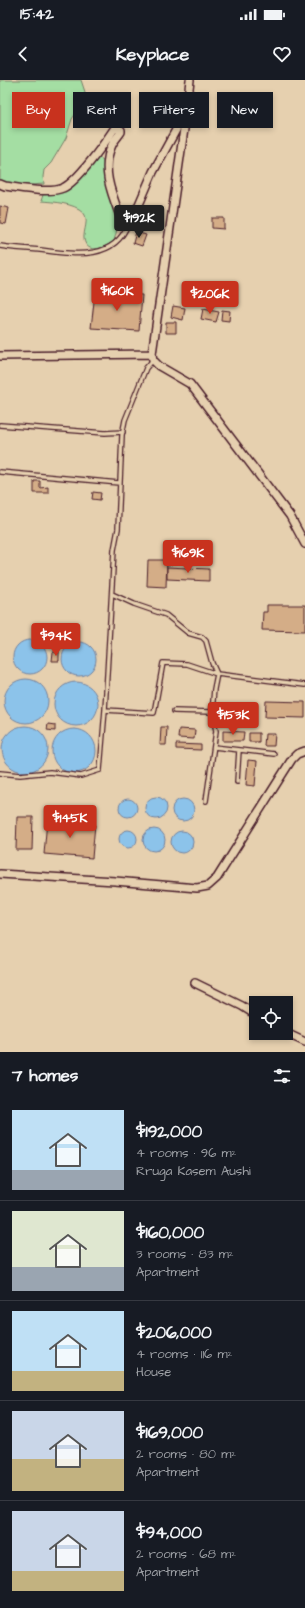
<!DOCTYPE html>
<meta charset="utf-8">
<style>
:root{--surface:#171b24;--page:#242831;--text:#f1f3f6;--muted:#9ea1a6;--line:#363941;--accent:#c8321e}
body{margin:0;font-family:"Architects Daughter",sans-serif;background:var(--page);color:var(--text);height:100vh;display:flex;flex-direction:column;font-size:15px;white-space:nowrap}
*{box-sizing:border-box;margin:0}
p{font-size:13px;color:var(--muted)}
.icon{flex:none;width:22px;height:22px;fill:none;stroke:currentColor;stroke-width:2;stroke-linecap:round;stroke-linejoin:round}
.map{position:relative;height:972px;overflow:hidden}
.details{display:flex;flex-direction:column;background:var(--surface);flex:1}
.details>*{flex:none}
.hud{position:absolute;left:12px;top:12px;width:281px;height:36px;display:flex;gap:8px}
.buttons{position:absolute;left:249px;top:916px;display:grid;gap:8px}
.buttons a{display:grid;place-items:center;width:44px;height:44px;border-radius:0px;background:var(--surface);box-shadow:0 2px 6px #0003;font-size:20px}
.price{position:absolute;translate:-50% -34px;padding:0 9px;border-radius:4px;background:var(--accent);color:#fff;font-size:13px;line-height:26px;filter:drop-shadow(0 1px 2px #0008)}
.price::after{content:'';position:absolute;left:50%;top:24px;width:12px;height:9px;margin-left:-6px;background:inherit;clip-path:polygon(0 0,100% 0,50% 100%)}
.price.active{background:#222;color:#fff}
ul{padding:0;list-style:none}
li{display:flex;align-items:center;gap:12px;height:100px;padding:0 12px}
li+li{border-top:1px solid var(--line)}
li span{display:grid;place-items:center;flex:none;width:112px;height:80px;border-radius:0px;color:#555}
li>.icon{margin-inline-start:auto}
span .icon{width:48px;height:48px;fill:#fffc;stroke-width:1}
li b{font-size:17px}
h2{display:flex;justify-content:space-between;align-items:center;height:48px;padding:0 12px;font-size:17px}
.chip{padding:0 14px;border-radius:0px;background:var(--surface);box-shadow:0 2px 6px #0003;font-size:14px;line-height:36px}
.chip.active{background:var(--accent);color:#fff}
.status{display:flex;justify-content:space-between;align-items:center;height:28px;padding:0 20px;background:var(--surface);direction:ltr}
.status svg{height:11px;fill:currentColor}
header{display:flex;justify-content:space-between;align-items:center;height:52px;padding:0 12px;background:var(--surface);font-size:18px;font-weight:800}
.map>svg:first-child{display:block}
</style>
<div class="status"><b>15:42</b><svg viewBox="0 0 49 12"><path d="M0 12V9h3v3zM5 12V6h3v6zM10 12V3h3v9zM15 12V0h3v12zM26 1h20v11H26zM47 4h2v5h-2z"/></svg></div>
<header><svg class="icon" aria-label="back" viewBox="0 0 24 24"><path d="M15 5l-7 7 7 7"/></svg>Keyplace<svg class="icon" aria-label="heart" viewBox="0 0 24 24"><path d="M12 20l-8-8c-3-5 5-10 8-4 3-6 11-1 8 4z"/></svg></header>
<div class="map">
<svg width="305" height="972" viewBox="0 0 305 972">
<rect width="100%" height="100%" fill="#e6d0af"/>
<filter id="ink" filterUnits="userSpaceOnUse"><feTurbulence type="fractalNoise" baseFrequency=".025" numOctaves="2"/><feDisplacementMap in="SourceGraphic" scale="8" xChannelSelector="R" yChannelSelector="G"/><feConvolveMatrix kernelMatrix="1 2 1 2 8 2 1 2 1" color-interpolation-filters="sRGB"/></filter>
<g filter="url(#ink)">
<!-- green -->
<path fill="#a4dea3" stroke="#777e67" d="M 0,0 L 81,0 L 85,12 L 83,23 L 72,39 L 66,58 L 51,83 L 44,90 L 43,97 L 44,104 L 18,106 L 0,101 L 0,102 Z
M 98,76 L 104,81 L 104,98 L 119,142 L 114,161 C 106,167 87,176 84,159 C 83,150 90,140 83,132 C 74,123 53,122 41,121 L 45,109 L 56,111 Z"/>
<!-- water -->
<path fill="#8cc3ea" stroke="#72819e" d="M13 577a17 17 0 1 1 34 0a17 17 0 1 1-34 0Z
M62 579a17 17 0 1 1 34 0a17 17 0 1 1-34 0Z
M4 621a22 22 0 1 1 44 0a22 22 0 1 1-44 0Z
M54 624a22 22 0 1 1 44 0a22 22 0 1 1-44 0Z
M2 669a23 23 0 1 1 46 0a23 23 0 1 1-46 0Z
M52 671a22 22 0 1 1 44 0a22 22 0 1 1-44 0Z
M145 728a11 11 0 1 1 22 0a11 11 0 1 1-22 0Z
M119 728a9 9 0 1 1 18 0a9 9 0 1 1-18 0Z
M172 730a11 11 0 1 1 22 0a11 11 0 1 1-22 0Z
M143 760a11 11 0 1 1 22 0a11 11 0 1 1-22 0Z
M119 759a9 9 0 1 1 18 0a9 9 0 1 1-18 0Z
M171 762a11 11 0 1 1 22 0a11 11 0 1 1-22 0Z"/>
<!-- building -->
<path fill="#d4ad87" stroke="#4a1f2b" d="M 0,126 L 9,128 L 6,144 L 0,143 Z
M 144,127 L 159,129 L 156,148 L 141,146 Z
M 212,138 L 224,138 L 224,149 L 212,148 Z
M 136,152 L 146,155 L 142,166 L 133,163 Z
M 95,213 L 142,215 L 139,251 L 91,248 Z
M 173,226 L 185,228 L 183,240 L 171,237 Z
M 203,229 L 219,232 L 216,242 L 201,239 Z
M 222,230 L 230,231 L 229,241 L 221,240 Z
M 166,242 L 176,242 L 176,253 L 166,253 Z
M 34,401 L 40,401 L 40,408 L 48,407 L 48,413 L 34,413 Z
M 93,412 L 101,413 L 100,420 L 92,419 Z
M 148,480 L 167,480 L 166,507 L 147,506 Z
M 167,487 L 209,489 L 209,501 L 167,499 Z
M 267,525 L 305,525 L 305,551 L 262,550 L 263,532 L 267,532 Z
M 53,572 L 59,572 L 59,581 L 52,581 Z
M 266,621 L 305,622 L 305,638 L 265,637 Z
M 48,644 L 55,645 L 55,651 L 47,650 Z
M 161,647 L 167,647 L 166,665 L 160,665 Z
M 179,649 L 195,650 L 194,659 L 178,658 Z
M 223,651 L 244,652 L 243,661 L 223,661 Z
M 249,653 L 259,653 L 259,662 L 249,662 Z
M 265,654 L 275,654 L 274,666 L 264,666 Z
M 176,664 L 201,665 L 201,670 L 176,669 Z
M 248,680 L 257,681 L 255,706 L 246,705 Z
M 17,737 L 33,737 L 32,770 L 16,770 Z
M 47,741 L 95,744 L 92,778 L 44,774 Z"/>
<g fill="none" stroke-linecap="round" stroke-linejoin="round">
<!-- lane casing -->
<g stroke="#4a1f2b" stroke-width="6">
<path id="lane" d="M 0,166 C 13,168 27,169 40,170 C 72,174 114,182 128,144
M 0,345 L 105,353 L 123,352
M 0,392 L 119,403
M 112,514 L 134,524 L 166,535 L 188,553 L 202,557 L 206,561 L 212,583 L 217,594 L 214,609 L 212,632 L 216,651 L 206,721
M 105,630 L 114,470 L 118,449 L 122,355 L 125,340 L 146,288 L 153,280
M 174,631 L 212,632
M 214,667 L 274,674
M 0,693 L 20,695 L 50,692 L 81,696 L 100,690 L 105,630 L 154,633 L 163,583 L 187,584 L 217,594 L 305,605
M 237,702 L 239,670"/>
</g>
<!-- street casing -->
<g stroke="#4a1f2b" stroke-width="10">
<path id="street" d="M 186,35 L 152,274 L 153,280 L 159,286 L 190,304 L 290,436 L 305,464
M 0,104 L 5,106 C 21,108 49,114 63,108 C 78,101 104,64 114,49 L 118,48 L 121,50 L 121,52 C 118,57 114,60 112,65 C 100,90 113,117 122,141 L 124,143 L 128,144 L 134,136 L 153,92 L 177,48 L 186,35 L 190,0
M 0,276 L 152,274
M 0,794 L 115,801 L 197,808 L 208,806 L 217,798 L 292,679 L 297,674 L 305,671
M 195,903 L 242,926 L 256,935
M 286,953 L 305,962"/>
</g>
<!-- lane -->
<use href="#lane" stroke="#e6d0af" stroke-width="3.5"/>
<!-- street -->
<use href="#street" stroke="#e6d0af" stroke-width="7"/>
</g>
</g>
</svg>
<div class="buttons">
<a><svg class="icon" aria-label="locate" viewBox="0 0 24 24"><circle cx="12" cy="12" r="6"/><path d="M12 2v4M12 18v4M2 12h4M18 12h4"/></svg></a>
</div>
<b class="price active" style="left:139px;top:159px">$192K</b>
<b class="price" style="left:117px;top:232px">$160K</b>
<b class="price" style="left:210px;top:235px">$206K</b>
<b class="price" style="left:188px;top:494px">$169K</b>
<b class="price" style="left:56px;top:577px">$94K</b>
<b class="price" style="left:233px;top:656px">$153K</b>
<b class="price" style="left:70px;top:759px">$145K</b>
<div class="hud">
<a class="chip active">Buy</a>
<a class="chip">Rent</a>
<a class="chip">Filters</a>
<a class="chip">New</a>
</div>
</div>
<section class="details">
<h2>7 homes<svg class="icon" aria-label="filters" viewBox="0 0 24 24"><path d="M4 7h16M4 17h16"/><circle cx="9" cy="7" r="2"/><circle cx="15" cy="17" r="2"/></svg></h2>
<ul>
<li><span style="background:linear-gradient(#bfe0f5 75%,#9aa5b1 0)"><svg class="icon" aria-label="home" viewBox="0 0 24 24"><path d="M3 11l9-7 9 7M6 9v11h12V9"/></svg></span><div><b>$192,000</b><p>4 rooms · 96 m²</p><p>Rruga Kasem Aushi</p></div></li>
<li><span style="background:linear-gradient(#dfe7d0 70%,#9aa5b1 0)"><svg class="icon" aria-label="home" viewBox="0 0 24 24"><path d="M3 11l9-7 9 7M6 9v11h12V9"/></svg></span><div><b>$160,000</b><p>3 rooms · 83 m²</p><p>Apartment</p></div></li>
<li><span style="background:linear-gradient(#bfe0f5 75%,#c2b280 0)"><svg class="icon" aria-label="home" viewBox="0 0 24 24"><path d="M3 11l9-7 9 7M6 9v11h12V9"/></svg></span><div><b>$206,000</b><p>4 rooms · 116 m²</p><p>House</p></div></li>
<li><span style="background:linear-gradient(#c9d6e8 60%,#c2b280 0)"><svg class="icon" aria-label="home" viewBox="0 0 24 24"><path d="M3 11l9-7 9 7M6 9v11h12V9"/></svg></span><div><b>$169,000</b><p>2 rooms · 80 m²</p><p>Apartment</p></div></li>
<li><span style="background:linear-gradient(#c9d6e8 75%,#c2b280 0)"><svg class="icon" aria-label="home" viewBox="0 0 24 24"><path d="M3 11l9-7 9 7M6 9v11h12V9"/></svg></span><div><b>$94,000</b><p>2 rooms · 68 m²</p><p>Apartment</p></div></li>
</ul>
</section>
